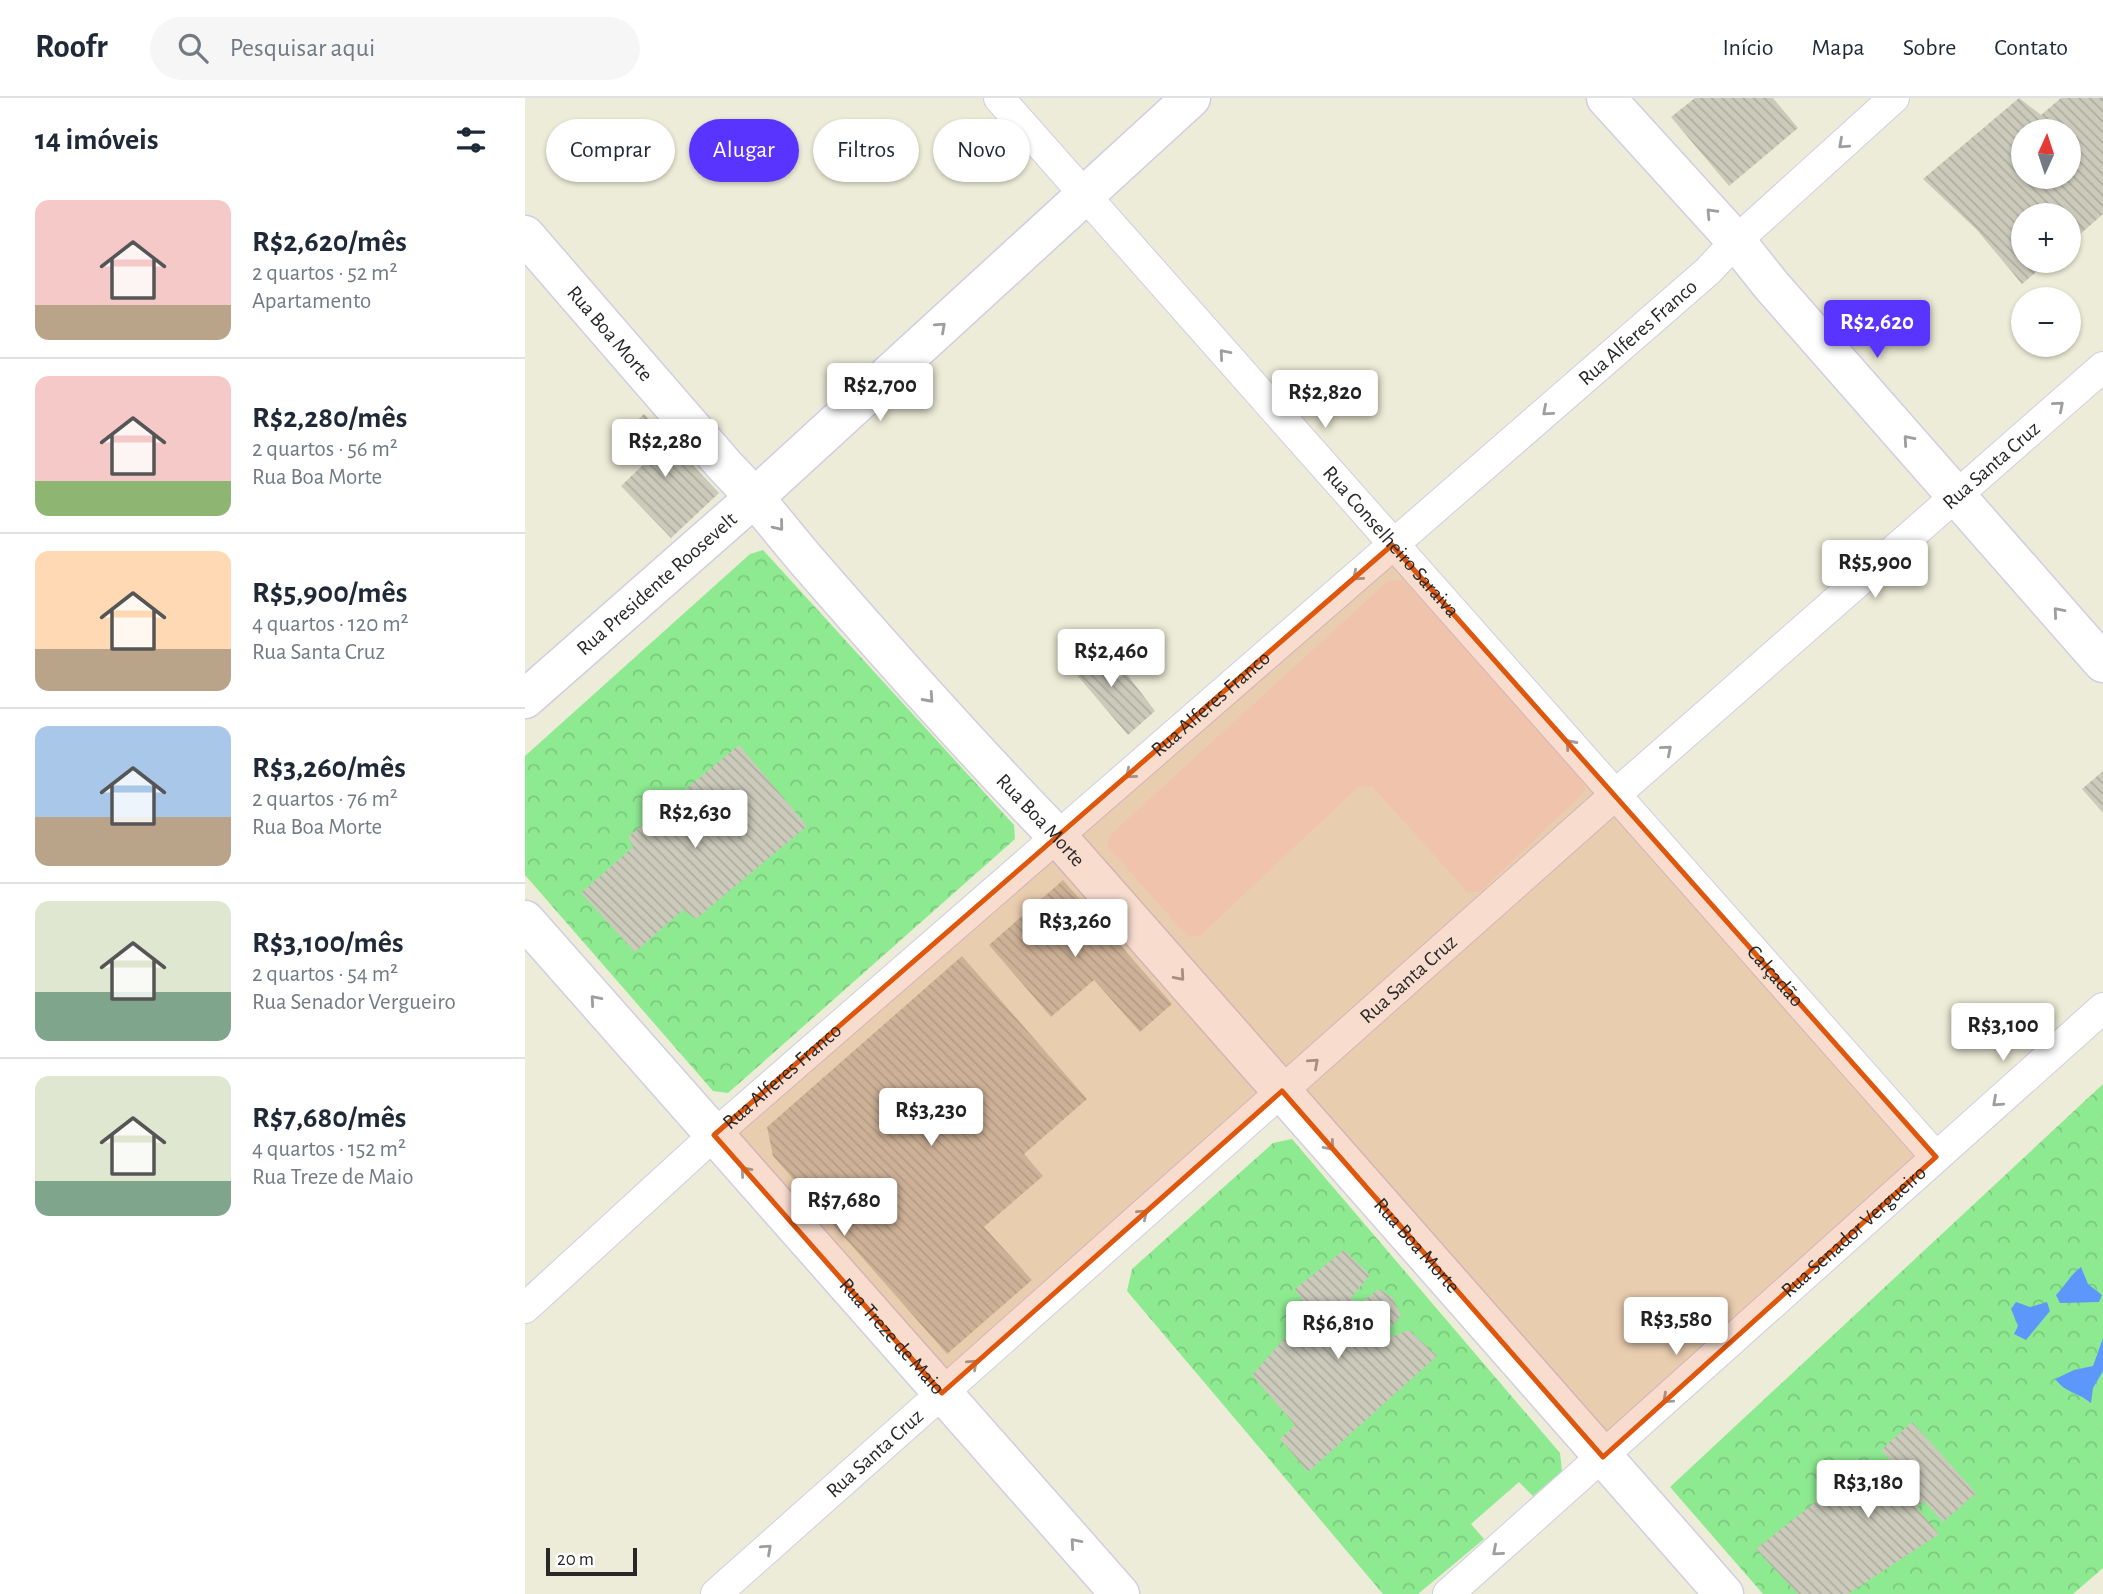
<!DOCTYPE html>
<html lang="pt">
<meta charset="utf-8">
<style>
:root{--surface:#fff;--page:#f6f6f7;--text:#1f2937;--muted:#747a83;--line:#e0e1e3;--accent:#5933ff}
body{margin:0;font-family:"Alegreya Sans",sans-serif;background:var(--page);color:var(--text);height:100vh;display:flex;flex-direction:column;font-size:26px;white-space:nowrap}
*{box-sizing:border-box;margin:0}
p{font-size:23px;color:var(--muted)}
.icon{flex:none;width:38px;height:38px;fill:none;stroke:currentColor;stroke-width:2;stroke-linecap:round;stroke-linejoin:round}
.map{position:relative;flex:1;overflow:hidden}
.side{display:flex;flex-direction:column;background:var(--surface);width:525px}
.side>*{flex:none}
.guide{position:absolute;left:21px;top:21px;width:665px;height:63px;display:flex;gap:14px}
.needle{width:46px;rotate:3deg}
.tools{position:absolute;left:1486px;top:21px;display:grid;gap:14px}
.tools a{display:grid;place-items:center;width:70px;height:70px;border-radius:50%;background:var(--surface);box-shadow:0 2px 5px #0004;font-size:35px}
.scale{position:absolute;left:21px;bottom:18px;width:91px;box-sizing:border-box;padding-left:7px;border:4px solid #282828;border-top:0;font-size:19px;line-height:24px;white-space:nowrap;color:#282828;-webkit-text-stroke:5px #fff;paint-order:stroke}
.price{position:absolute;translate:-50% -60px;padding:0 16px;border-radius:7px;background:#fff;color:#222;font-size:23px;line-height:46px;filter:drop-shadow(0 2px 4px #0008)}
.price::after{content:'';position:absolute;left:50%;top:42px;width:21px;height:16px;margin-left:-10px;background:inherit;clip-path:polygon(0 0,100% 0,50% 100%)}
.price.selected{background:var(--accent);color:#fff}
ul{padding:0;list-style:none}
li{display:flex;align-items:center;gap:21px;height:175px;padding:0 35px}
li+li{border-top:2px solid var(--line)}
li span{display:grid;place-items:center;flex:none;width:196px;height:140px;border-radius:14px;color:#555}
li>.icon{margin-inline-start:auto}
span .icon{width:84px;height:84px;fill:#fffc;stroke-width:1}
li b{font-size:30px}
h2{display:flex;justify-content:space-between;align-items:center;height:84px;padding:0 35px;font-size:30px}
.chip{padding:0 24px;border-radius:32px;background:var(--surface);box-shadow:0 2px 5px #0004;font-size:24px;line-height:63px}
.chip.selected{background:var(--accent);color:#fff}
header{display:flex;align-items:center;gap:42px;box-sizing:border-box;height:98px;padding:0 35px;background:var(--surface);border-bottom:2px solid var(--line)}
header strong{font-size:33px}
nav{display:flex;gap:38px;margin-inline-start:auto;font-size:24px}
.search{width:490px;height:63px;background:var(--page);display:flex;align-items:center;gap:18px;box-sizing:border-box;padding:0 24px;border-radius:38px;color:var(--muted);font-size:26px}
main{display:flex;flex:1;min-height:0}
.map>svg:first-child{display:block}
</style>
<header>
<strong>Roofr</strong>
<div class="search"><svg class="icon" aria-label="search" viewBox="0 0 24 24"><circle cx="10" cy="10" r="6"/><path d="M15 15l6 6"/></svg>Pesquisar aqui</div>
<nav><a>Início</a><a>Mapa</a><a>Sobre</a><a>Contato</a></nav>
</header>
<main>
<section class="side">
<h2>14 imóveis<svg class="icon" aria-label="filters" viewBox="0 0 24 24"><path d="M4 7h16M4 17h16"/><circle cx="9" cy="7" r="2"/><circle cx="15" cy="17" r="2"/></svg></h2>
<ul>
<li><span style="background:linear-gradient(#f6c9c9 75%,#b9a48a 0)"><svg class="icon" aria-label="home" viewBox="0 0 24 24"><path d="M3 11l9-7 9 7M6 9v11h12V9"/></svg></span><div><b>R$2,620/mês</b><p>2 quartos · 52 m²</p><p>Apartamento</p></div></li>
<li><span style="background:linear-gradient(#f6c9c9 75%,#8fb573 0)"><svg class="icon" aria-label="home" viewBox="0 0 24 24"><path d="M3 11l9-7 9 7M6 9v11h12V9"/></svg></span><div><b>R$2,280/mês</b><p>2 quartos · 56 m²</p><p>Rua Boa Morte</p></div></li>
<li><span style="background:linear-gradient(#ffd9b3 70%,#b9a48a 0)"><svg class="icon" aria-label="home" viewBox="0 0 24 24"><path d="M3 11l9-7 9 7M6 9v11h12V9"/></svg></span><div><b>R$5,900/mês</b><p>4 quartos · 120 m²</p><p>Rua Santa Cruz</p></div></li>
<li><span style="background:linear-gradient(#a9c7e8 65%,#b9a48a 0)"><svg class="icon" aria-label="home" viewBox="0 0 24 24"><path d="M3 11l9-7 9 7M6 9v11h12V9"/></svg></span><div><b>R$3,260/mês</b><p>2 quartos · 76 m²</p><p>Rua Boa Morte</p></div></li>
<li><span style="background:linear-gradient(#dfe7d0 65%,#7fa58c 0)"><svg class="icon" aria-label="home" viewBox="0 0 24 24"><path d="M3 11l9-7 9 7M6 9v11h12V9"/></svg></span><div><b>R$3,100/mês</b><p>2 quartos · 54 m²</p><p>Rua Senador Vergueiro</p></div></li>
<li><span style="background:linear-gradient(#dfe7d0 75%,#7fa58c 0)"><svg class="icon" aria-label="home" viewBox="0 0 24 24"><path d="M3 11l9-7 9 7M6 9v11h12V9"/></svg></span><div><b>R$7,680/mês</b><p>4 quartos · 152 m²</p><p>Rua Treze de Maio</p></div></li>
</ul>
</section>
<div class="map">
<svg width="1578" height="1496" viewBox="0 0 1578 1496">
<defs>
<pattern id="forest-crowns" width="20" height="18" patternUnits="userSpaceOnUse" patternTransform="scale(1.75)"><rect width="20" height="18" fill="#8eea91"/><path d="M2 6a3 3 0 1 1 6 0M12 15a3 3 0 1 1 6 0" fill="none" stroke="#7ac97d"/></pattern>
<pattern id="building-back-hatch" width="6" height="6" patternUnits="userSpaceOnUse" patternTransform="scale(1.75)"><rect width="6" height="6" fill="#cbcabb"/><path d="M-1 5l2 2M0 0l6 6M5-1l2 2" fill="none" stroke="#aeaea1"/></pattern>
</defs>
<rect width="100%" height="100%" fill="#edecd8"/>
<!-- medical -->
<path fill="#f5dfd4" d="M 878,482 L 1059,681 L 1060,693 L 955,794 L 942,794 L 847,688 L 833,689 L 675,838 L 663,839 L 583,749 L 584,738 L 863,483 Z"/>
<!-- forest -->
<path fill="url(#forest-crowns)" d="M 238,452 L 489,727 L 490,741 L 203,995 L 188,993 L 0,777 L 0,658 L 225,456 Z
M 1578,986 L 1578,1470 L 1548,1496 L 1238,1496 L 1145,1389 Z
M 767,1041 L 1035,1355 L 1037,1373 L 1008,1398 L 994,1384 L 946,1426 L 959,1441 L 893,1496 L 858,1496 L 602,1193 L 607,1171 L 748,1045 Z"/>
<!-- water -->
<path fill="#5e97fb" d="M 1556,1169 L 1563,1186 L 1577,1197 L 1574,1204 L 1535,1205 L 1531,1197 C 1540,1188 1545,1177 1556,1169 Z
M 1491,1204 L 1505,1209 L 1522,1204 L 1525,1213 L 1501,1242 L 1489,1236 L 1493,1228 L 1486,1211 Z
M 1578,1240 L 1578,1273 L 1568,1290 L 1566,1305 C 1551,1293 1542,1296 1530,1281 L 1549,1272 L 1568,1268 Z"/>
<!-- building -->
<path fill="url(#building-back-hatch)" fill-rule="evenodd" d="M 1170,0 L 1248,0 L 1273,30 L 1204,88 L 1146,19 Z
M 1494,0 L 1516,17 L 1536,0 L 1578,0 L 1578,116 L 1544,146 L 1544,117 L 1498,117 L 1498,163 L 1524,163 L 1497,186 L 1452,132 L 1398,81 ZM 1498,33 L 1544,33 L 1544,79 L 1498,79 Z
M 119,316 L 194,395 L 146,440 L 96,388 L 119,366 L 94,339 Z
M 561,544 L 594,580 L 601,575 L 630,613 L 603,637 L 540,563 Z
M 214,647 L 282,728 L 171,821 L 158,812 L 110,854 L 56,795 L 108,749 L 103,739 Z
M 1578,673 L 1578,715 L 1557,691 Z
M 538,782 L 647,906 L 615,934 L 569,882 L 526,919 L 464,847 Z
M 437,858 L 562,1001 L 499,1056 L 518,1078 L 459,1129 L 507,1182 L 422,1256 L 248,1058 L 242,1029 Z
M 819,1152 L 845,1177 L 826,1200 L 834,1206 L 854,1191 L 868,1200 L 876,1218 L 860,1235 L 863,1240 L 884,1232 L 912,1258 L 783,1374 L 755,1341 L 770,1327 L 727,1277 L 784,1213 L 770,1191 Z
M 1387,1324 L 1451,1395 L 1418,1424 L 1399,1403 L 1392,1410 L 1414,1436 L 1323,1496 L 1273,1496 L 1231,1451 L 1341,1364 L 1363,1388 L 1377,1375 L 1356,1352 Z"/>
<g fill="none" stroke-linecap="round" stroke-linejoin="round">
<!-- street casing -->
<g stroke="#d1cde3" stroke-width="32">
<g id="street">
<path id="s1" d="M 474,0 L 1411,1059"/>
<path id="s2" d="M 0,1210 L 189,1037 L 1183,173 L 1211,143 L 1369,0"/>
<path id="s3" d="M 191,1496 L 1090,697 L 1578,269"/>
<path id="s4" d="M 923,1496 L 1578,910"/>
</g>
</g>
<!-- secondary casing -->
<g stroke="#d1cde3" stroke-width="41">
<g id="secondary">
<path d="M 1081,0 L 1211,143 L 1246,187 L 1578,565"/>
<path id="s5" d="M 0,137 L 201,369 C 233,401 259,437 288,470 C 368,562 449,653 533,739 L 1199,1496"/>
<path id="s6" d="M 0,601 L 230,399 L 666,0"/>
<path id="s7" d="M 0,822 L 595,1496"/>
</g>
</g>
<!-- street -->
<use href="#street" stroke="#fff" stroke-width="30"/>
<!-- secondary -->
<use href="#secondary" stroke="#fff" stroke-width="38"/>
</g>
<!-- one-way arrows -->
<defs><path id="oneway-chevron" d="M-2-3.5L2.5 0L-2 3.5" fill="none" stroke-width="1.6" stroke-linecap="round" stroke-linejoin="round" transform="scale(1.75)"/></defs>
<g stroke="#9e9e9e">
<use href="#oneway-chevron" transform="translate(1318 46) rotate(138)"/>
<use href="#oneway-chevron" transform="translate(1186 115) rotate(-133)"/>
<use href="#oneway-chevron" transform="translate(416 229) rotate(-42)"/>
<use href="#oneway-chevron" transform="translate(699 256) rotate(-131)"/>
<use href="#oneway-chevron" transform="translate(1534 308) rotate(-41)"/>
<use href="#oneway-chevron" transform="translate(1022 313) rotate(139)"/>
<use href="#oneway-chevron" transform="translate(1383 342) rotate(-131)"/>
<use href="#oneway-chevron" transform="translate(254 428) rotate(51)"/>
<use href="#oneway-chevron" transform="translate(832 478) rotate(139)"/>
<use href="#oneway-chevron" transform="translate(1533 514) rotate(-131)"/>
<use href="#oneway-chevron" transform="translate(404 600) rotate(48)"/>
<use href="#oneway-chevron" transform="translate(1045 646) rotate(-132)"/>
<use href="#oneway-chevron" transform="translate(1142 652) rotate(-41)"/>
<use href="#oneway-chevron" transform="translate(605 676) rotate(139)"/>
<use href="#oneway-chevron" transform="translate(655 878) rotate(49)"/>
<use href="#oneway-chevron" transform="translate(70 902) rotate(-131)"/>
<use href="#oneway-chevron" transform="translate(789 965) rotate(-42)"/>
<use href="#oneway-chevron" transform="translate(1472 1004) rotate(138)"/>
<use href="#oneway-chevron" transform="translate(805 1048) rotate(49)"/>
<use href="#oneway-chevron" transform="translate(220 1073) rotate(-131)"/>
<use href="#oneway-chevron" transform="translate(618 1116) rotate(-41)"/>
<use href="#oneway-chevron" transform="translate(448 1266) rotate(-42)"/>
<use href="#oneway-chevron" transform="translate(1142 1301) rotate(138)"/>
<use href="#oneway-chevron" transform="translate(550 1445) rotate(-131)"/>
<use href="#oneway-chevron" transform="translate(242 1451) rotate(-42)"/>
<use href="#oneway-chevron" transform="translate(972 1453) rotate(139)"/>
</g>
<!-- marked area -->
<path fill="#de570d" fill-opacity="0.2" stroke="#de570d" stroke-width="5" stroke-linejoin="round" d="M 867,447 L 1411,1059 L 1078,1359 L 757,993 L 417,1295 L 189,1037 Z"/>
<g text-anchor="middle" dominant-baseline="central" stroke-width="5" stroke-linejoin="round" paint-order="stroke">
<!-- street labels -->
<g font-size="21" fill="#282828" stroke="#fff">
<text stroke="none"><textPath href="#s2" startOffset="1480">Rua Alferes Franco</textPath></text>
<text stroke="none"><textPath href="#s5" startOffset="130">Rua Boa Morte</textPath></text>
<text stroke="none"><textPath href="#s3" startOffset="1703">Rua Santa Cruz</textPath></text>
<text stroke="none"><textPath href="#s1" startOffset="592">Rua Conselheiro Saraiva</textPath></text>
<text stroke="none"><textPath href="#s6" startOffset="175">Rua Presidente Roosevelt</textPath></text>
<text stroke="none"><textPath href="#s2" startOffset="914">Rua Alferes Franco</textPath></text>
<text stroke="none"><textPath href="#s5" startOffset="780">Rua Boa Morte</textPath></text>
<text stroke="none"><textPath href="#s1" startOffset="1172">Calçadão</textPath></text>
<text stroke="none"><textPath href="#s3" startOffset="926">Rua Santa Cruz</textPath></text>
<text stroke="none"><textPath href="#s2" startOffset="346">Rua Alferes Franco</textPath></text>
<text stroke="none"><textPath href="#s4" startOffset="544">Rua Senador Vergueiro</textPath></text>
<text stroke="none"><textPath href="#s5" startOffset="1348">Rua Boa Morte</textPath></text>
<text stroke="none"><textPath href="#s7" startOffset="555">Rua Treze de Maio</textPath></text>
<text stroke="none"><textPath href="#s3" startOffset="212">Rua Santa Cruz</textPath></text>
</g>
</g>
</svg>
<div class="tools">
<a><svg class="needle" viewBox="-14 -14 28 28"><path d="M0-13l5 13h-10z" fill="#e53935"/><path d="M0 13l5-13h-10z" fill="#747a83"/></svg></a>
<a>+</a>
<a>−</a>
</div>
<div class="scale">20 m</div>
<b class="price selected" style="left:1352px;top:262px">R$2,620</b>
<b class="price" style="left:355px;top:325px">R$2,700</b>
<b class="price" style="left:800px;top:332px">R$2,820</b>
<b class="price" style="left:140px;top:381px">R$2,280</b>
<b class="price" style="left:1350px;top:502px">R$5,900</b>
<b class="price" style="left:586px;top:591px">R$2,460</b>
<b class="price" style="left:170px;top:752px">R$2,630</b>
<b class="price" style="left:550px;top:861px">R$3,260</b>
<b class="price" style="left:1478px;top:965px">R$3,100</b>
<b class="price" style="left:406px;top:1050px">R$3,230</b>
<b class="price" style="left:319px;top:1140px">R$7,680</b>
<b class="price" style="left:1151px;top:1259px">R$3,580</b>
<b class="price" style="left:813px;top:1263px">R$6,810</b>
<b class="price" style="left:1343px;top:1422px">R$3,180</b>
<div class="guide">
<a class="chip">Comprar</a>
<a class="chip selected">Alugar</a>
<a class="chip">Filtros</a>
<a class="chip">Novo</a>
</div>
</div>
</main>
